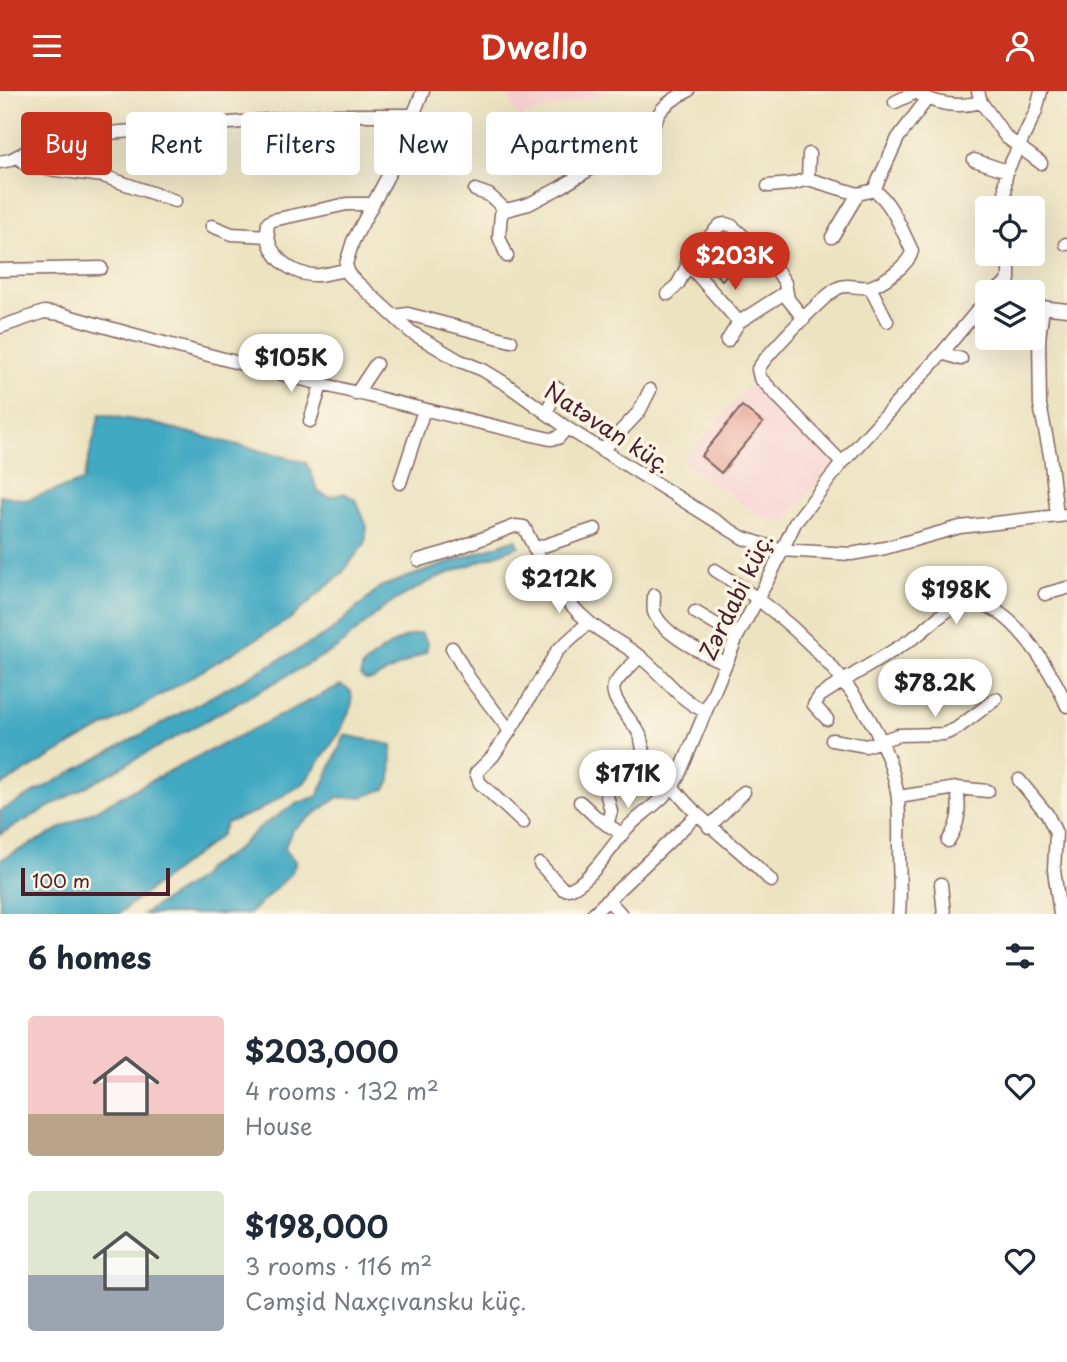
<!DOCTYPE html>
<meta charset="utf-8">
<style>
:root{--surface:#fff;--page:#f2f2f3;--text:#1f2937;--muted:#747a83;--accent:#c8321e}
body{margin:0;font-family:"Playpen Sans",sans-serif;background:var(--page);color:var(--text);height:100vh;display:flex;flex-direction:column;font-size:26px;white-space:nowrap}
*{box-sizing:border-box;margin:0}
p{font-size:23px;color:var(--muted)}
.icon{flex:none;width:38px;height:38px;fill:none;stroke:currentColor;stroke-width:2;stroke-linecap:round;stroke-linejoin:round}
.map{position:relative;height:823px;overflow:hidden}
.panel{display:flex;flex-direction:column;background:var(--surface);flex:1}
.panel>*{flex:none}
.top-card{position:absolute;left:21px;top:21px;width:700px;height:63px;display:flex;gap:14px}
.fabs{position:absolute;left:975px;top:105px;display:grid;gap:14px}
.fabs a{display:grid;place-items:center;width:70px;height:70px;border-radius:7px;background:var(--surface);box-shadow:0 7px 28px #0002;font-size:35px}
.scale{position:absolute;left:21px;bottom:18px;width:149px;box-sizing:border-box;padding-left:7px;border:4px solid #4a1f2b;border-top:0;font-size:19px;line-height:24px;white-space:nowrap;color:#4a1f2b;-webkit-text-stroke:5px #fcf5e5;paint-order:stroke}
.price{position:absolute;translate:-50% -60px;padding:0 16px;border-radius:24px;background:#fff;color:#222;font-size:23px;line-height:46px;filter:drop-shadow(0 2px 4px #0008)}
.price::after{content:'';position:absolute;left:50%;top:42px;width:21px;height:16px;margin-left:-10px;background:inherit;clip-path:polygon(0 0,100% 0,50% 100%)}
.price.current{background:var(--accent);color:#fff}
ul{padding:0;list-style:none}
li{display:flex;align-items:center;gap:21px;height:175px;padding:0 28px}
li span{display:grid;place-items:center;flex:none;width:196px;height:140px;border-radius:7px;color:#555}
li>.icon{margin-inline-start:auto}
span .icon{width:84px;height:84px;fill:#fffc;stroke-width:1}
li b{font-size:30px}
h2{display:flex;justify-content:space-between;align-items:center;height:84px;padding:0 28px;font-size:30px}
.pill{padding:0 24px;border-radius:7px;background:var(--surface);box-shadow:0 7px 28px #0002;font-size:24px;line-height:63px}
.pill.current{background:var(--accent);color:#fff}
header{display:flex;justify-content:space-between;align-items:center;height:91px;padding:0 28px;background:var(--accent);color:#fff;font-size:32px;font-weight:600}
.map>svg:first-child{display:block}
</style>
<header><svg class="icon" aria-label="menu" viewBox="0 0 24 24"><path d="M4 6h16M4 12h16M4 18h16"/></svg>Dwello<svg class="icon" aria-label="person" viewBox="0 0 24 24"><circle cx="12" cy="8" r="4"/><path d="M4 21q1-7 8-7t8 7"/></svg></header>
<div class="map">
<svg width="1067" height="823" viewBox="0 0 1067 823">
<rect width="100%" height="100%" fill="#fcf5e5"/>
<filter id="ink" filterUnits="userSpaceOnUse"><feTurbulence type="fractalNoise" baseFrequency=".0143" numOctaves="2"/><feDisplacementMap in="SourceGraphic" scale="14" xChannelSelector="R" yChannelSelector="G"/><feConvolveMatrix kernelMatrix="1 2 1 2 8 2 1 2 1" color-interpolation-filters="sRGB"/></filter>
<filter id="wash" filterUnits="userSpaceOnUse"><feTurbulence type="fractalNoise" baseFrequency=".00686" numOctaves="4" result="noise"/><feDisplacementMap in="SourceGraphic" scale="28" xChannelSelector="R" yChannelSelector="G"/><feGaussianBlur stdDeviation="1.57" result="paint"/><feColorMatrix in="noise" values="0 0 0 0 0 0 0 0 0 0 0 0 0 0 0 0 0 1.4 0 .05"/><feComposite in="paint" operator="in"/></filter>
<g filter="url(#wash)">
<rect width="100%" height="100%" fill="#ece3c1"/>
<!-- built -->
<path fill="#f7cfd2" d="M 506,0 L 612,0 L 517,26 Z
M 750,293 L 833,372 L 783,434 L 761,426 L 683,371 Z"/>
<!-- water -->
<path fill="#42a9c2" stroke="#466476" stroke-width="2" d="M 100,323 L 151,332 L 305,371 L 311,381 L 318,401 L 329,406 L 344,402 L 356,409 L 367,436 L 365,452 L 342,482 L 290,528 L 127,624 L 79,649 L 0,695 L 0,404 L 26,409 L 83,390 Z
M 516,448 L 519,455 L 434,488 L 388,513 L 337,557 L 0,743 L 0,720 L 329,542 L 380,496 Z
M 421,542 L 428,553 L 426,561 L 372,589 L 366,589 L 361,586 L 362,576 C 379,561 399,545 421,542 Z
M 341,594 L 351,600 L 352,613 L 340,641 L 304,692 L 258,720 L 226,732 L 220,745 L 118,823 L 0,823 L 0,769 L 183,673 Z
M 345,644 L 392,654 L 391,689 L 385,698 L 362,706 L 337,707 L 292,739 L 284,758 L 296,771 L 291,783 L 249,823 L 143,823 L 200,787 L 206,778 L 236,759 L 261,735 L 296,713 L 318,705 Z"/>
<g id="blocks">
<!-- building -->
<path fill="#e19286" d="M 734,148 L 747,161 L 722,189 L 708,176 Z
M 742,315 L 763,332 L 721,382 L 701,365 Z"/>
</g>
</g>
<g filter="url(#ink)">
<use href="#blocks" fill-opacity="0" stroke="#836460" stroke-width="2"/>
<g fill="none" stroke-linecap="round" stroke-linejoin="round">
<!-- minor casing -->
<g stroke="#836460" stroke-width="15">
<path id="minor" d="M 423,0 L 390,81 L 353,150 L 346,173 L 349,184 L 411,241 L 458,269 L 483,279 L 506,293 L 567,337 L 743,447 L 781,459 L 851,463 L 885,457 L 960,436 L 1067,424
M 915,0 C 933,14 960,17 981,11
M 978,0 L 981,11 L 1006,46 L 1041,72
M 895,11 L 916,1
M 18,65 L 26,74 L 33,76 L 103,85 L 175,110
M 974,69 L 1007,80
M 0,71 L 10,69 L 45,51 L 72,45 L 327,24 L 412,24
M 808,88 L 809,63
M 768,95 L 791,93 L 808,88 L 858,103 L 874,99 C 891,110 903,141 912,160 C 909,174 884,191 870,196 L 887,230
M 475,99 L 489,104 L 506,119
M 874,99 L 898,47 L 927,8
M 1006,117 L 1005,91 L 1007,80 L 1036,20 L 1041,0
M 212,135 L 232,143 L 268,145
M 832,146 L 858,103
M 1066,153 L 1067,153
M 507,165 L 499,146 L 501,123 L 506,119 L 529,113 L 561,96 L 597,74 L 640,68 C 645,61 647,54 649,47 C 657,20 663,13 688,0
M 687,172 L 739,231 L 786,201
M 0,179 L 101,177
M 347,179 C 338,180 328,183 319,184 C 290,186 263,161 268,132 L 273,129 L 347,113 L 372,113
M 995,201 L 1009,189 L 1009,163
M 668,203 L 678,193 L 694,162 L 720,134 L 726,133 L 732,135 L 771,170 L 785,192 L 788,208 L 804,228
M 1032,215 L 1067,219
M 1043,217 L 1039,248 L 1040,314 L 1050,364 L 1057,424
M 394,225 L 408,223 L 511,250
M 0,236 L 44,221 L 61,223 C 222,270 385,310 550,348 L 558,347 L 567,337
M 727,250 L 739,231
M 942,262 L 961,268
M 356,303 L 376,273
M 546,322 L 558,297
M 310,330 L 321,294
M 602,360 L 639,321 L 650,299
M 842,372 L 760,287 L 758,278 C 768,262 823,205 838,197 C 848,192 859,198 870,196
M 400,392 L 424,319
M 534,458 L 595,438
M 419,469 L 447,461 L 515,435 L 524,436 C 541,472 560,508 591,533 C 608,546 628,555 644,569 C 665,586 680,610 705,620
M 715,479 C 792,527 880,607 897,700 C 900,719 899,739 899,759 C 899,780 901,802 899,823
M 930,486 C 949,493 957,491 963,512
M 1045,503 L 1067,497
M 654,504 C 654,510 653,516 654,521 C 663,544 705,564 726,572
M 695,521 L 737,546
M 452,557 L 469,587 L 510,640
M 640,565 C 633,574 618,585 614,595 C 609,608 634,631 640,644 C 642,651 643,659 644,667
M 827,628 L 814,614 L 820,605 C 851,584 885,566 916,545 C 929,536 949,514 963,512 C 1007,503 1053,582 1067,615
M 832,649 L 866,655 L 898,644 L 944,643 L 956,638 L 996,608
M 1019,689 L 1047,723 L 1056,742 L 1054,779 L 1060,823
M 673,696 C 701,733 740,756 771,790
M 607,705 L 611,720 L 607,734
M 898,706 L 957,697 L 988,700
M 580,711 L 597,727 L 622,743
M 523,732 L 480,692 L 476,682 L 493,665 L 510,640 L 557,560 L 589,531
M 709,736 L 744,701
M 948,750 C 960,732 960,718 957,697
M 540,773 L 563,798 C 583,803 615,750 628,736 C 646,719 666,708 678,686 L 737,546 L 771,483 L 795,432 L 842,372 L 942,262 L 987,208
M 941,793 L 944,823
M 609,810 L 621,823
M 593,823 L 697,724"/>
</g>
<!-- minor -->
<use href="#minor" stroke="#fff" stroke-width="12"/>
</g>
</g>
<g text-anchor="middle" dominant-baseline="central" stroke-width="7" stroke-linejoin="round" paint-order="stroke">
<!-- street labels -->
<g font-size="23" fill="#4a1f2b" stroke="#fcf5e5">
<text transform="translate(608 336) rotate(33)">Natəvan küç.</text>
<text transform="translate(735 505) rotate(-64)">Zərdabi küç.</text>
</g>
</g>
</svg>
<div class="fabs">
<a><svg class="icon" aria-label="locate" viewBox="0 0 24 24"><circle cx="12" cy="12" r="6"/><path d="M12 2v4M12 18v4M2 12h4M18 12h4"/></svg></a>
<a><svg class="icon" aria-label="layers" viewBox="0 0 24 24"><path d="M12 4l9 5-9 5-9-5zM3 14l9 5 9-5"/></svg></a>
</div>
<div class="scale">100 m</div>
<b class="price current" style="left:735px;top:201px">$203K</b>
<b class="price" style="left:291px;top:303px">$105K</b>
<b class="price" style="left:559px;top:524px">$212K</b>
<b class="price" style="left:956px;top:535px">$198K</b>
<b class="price" style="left:935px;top:628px">$78.2K</b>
<b class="price" style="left:628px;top:719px">$171K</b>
<div class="top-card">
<a class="pill current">Buy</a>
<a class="pill">Rent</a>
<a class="pill">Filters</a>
<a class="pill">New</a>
<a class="pill">Apartment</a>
</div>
</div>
<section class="panel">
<h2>6 homes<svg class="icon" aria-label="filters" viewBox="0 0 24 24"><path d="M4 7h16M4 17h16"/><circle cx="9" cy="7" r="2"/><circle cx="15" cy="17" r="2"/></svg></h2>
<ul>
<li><span style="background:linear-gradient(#f6c9c9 70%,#b9a48a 0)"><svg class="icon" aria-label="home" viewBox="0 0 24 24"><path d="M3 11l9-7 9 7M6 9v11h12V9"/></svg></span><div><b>$203,000</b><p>4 rooms · 132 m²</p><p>House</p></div><svg class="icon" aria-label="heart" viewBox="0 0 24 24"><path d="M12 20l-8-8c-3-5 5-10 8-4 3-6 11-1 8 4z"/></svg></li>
<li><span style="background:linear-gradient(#dfe7d0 60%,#9aa5b1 0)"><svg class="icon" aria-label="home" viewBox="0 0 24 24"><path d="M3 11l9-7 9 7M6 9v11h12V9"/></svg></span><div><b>$198,000</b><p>3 rooms · 116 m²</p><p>Cəmşid Naxçıvansku küç.</p></div><svg class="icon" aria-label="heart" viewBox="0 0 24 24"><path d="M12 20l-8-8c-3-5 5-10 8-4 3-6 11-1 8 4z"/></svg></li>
</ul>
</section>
